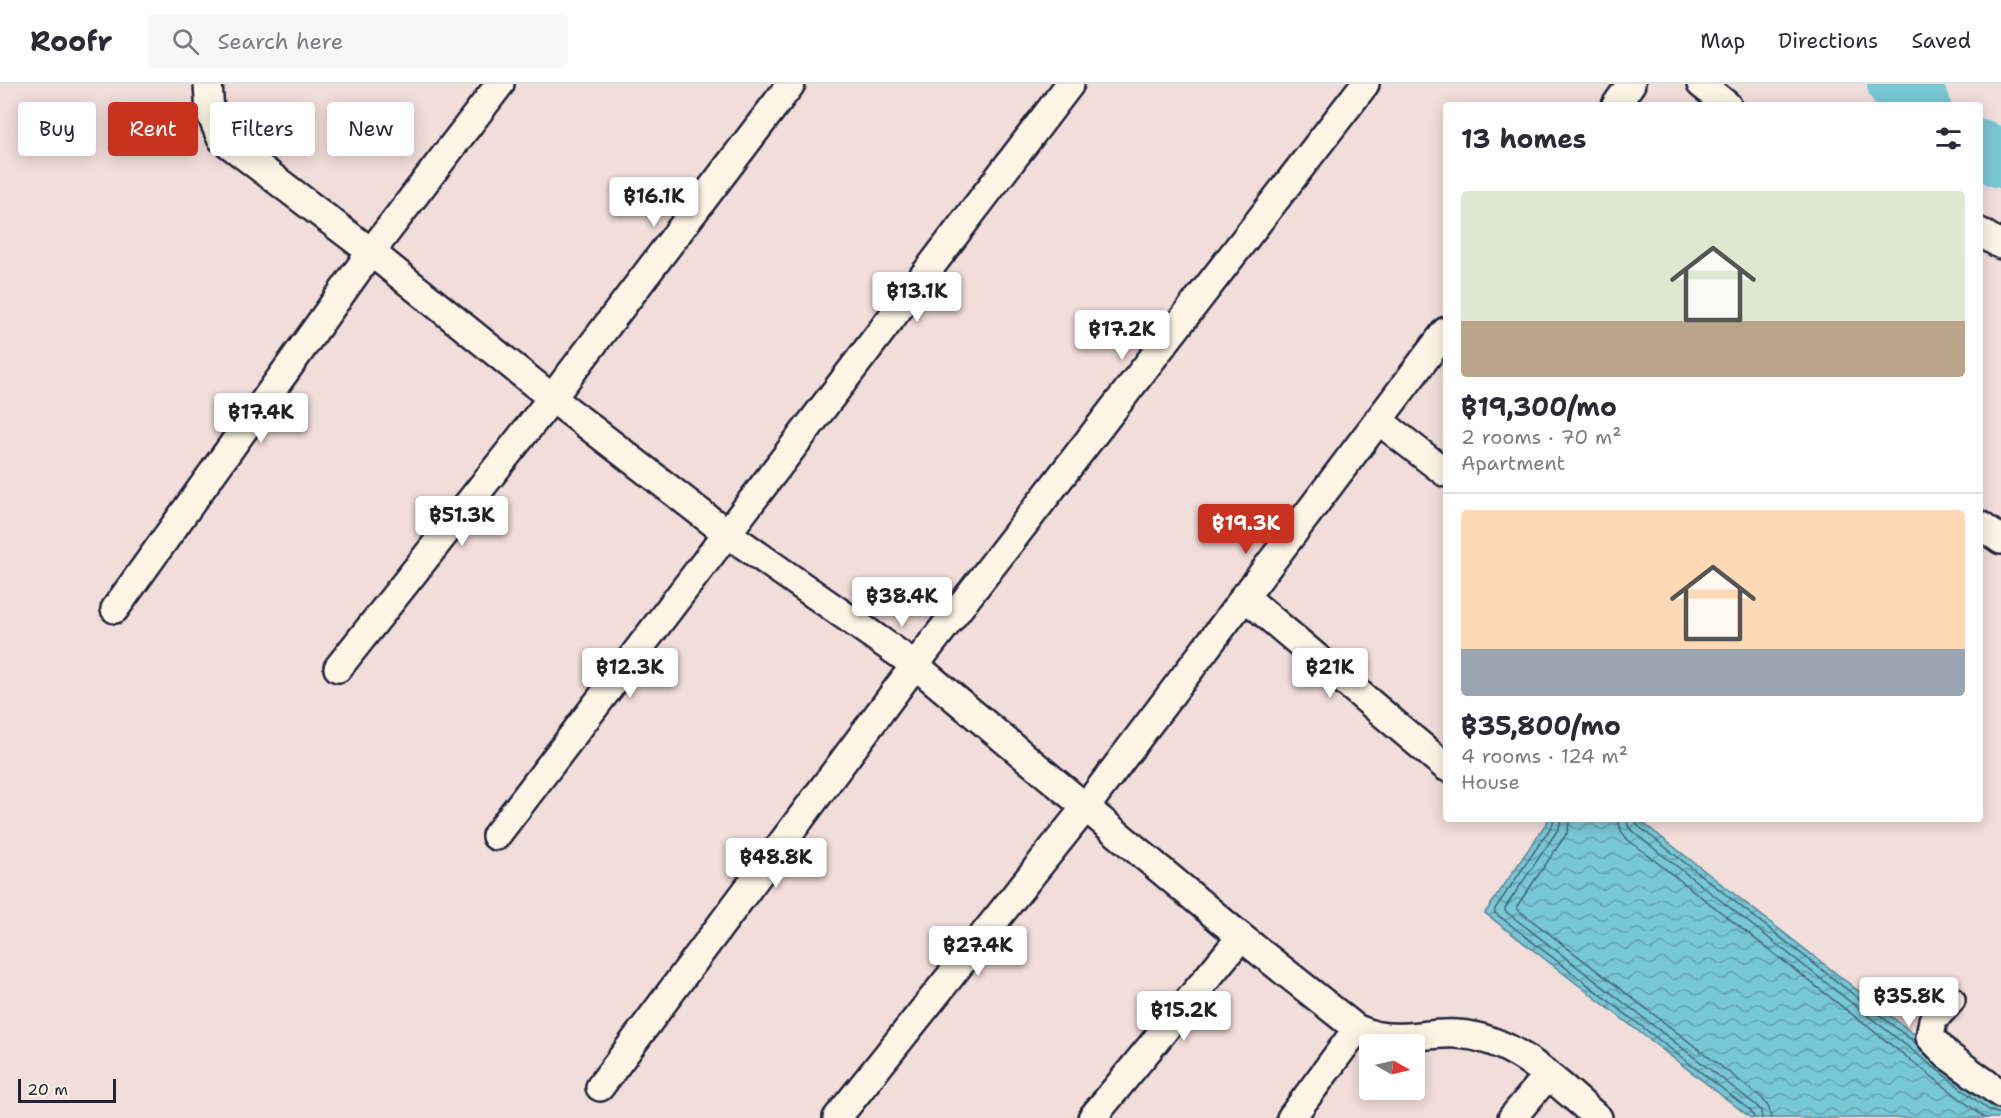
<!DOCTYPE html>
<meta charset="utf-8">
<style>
:root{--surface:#fff;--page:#f7f7f7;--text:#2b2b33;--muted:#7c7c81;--line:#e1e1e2;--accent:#c8321e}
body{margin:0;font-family:"Shantell Sans",sans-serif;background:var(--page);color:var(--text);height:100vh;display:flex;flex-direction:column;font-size:22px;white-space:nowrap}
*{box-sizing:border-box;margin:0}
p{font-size:20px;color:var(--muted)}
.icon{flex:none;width:33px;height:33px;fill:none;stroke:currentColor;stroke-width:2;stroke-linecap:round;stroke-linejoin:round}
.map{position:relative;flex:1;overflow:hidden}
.details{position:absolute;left:1443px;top:18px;width:540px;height:720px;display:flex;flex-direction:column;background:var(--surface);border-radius:6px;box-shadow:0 3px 15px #0003}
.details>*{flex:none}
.guide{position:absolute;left:18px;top:18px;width:570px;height:54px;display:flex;gap:12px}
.needle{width:39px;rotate:98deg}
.fabs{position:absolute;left:1359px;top:950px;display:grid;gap:12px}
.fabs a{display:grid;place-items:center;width:66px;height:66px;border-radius:6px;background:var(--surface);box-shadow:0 3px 15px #0003;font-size:30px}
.scale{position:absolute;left:18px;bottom:15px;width:98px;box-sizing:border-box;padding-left:6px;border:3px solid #22223b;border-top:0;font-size:16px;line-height:21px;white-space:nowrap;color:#22223b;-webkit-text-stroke:4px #fcf5e5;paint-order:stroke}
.price{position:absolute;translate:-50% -51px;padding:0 14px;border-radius:6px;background:#fff;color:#222;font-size:20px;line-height:39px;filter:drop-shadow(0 2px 3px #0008)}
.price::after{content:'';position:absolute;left:50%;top:36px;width:18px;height:14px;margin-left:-9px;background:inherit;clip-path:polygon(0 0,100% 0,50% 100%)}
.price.on{background:var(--accent);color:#fff}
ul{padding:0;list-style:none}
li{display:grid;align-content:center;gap:12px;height:318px;padding:0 18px}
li+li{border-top:2px solid var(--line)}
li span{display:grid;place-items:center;height:186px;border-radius:6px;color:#555}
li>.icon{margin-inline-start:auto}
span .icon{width:108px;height:108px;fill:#fffc;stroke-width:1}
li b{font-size:26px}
h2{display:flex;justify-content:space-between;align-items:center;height:72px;padding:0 18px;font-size:26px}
.pill{padding:0 21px;border-radius:6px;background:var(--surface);box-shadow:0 3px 15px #0003;font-size:21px;line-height:54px}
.pill.on{background:var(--accent);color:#fff}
header{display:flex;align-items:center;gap:36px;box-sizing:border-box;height:84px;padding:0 30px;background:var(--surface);border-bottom:2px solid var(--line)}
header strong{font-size:28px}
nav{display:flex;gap:33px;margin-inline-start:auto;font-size:21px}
.search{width:420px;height:54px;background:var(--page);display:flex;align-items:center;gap:15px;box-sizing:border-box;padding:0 21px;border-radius:6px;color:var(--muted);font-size:22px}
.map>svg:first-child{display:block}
</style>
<header>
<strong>Roofr</strong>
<div class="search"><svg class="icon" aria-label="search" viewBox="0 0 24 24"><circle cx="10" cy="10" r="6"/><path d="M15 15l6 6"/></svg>Search here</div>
<nav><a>Map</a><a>Directions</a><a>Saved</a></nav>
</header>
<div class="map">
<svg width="2001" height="1034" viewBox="0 0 2001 1034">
<defs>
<pattern id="water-waves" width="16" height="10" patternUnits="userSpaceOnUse" patternTransform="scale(1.5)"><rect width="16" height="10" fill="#78c7d4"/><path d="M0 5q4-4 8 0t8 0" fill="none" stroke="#62a1ad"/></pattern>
</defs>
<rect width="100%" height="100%" fill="#f1ddda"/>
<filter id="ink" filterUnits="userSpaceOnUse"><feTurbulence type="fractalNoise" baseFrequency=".0167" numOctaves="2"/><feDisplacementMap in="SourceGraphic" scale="12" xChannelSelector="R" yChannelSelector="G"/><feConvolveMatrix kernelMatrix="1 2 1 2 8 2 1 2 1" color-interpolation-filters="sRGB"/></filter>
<g filter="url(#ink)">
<!-- water -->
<path fill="url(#water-waves)" stroke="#568597" stroke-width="1.5" d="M 1549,735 L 1638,735 L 2001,1018 L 2001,1034 L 1751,1034 L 1485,829 Z"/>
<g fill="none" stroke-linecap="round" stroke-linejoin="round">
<!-- shore -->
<path stroke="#446478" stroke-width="1.5" d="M 1554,735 L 1553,740 L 1495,825 L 1495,829 L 1751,1027 L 1754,1034
M 1561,735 L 1559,744 L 1505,824 L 1505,827 L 1756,1021 L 1761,1027 L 1762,1034
M 1570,735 L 1567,749 L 1517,822 L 1517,825 L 1762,1014 L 1769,1024 L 1771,1034
M 1618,735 L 1621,747 L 1627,755 L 1985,1034
M 1627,735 L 1628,742 L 1633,748 L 1990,1027 L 2001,1030
M 1635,735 L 1638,742 L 1918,961"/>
<!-- river -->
<path stroke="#78c7d4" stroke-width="58" d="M 1896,0 L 1922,21
M 1980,64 L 2001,75"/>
<!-- minor casing -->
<g stroke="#22223b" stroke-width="32">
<path id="minor" d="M 208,0 L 210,28 L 221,54 L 371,168 L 552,314 L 728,450 L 915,581 L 1241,853 L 1357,945 C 1364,947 1371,951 1379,952 C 1405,957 1431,948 1457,950 C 1514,953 1557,999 1598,1034
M 1701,0 L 1727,21
M 1616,21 L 1631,0
M 1980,148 L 2001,161
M 1378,336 L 1446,389
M 1980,441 L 2001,456
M 1244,512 L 1446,683
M 115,525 L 371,168 L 500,0
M 338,584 L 552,314 L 791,0
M 496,752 L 1070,0
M 1951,916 L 1933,936 L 1930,953 L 1947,971 L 2001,1010
M 600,1003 L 915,581 L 1365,0
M 837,1034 L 1085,724 L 1446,247
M 1092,1034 L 1241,853
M 1291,1034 L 1357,945
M 1512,1034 L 1548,991"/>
</g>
<!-- minor -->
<use href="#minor" stroke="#fcf5e5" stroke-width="27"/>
</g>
</g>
</svg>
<div class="fabs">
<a><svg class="needle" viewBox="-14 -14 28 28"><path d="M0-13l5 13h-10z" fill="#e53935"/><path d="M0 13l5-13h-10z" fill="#7c7c81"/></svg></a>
</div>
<div class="scale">20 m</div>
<b class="price" style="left:654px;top:144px">฿16.1K</b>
<b class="price" style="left:917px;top:239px">฿13.1K</b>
<b class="price" style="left:1122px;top:277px">฿17.2K</b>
<b class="price" style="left:261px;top:360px">฿17.4K</b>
<b class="price" style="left:462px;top:463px">฿51.3K</b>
<b class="price on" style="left:1246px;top:471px">฿19.3K</b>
<b class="price" style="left:902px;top:544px">฿38.4K</b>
<b class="price" style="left:630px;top:615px">฿12.3K</b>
<b class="price" style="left:1330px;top:615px">฿21K</b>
<b class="price" style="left:776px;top:805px">฿48.8K</b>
<b class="price" style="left:978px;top:893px">฿27.4K</b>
<b class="price" style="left:1909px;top:944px">฿35.8K</b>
<b class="price" style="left:1184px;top:958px">฿15.2K</b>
<div class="guide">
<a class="pill">Buy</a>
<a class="pill on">Rent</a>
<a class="pill">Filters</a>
<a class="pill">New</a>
</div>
<section class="details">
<h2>13 homes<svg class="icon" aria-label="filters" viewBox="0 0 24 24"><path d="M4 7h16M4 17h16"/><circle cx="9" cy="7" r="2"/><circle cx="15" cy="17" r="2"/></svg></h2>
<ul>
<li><span style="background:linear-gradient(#dfe7d0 70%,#b9a48a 0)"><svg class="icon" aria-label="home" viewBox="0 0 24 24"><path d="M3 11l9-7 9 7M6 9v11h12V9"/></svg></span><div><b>฿19,300/mo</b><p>2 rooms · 70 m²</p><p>Apartment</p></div></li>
<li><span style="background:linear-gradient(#ffd9b3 75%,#9aa5b1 0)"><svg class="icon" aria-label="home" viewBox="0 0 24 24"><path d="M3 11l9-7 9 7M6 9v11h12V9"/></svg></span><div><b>฿35,800/mo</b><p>4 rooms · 124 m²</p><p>House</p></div></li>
</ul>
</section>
</div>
